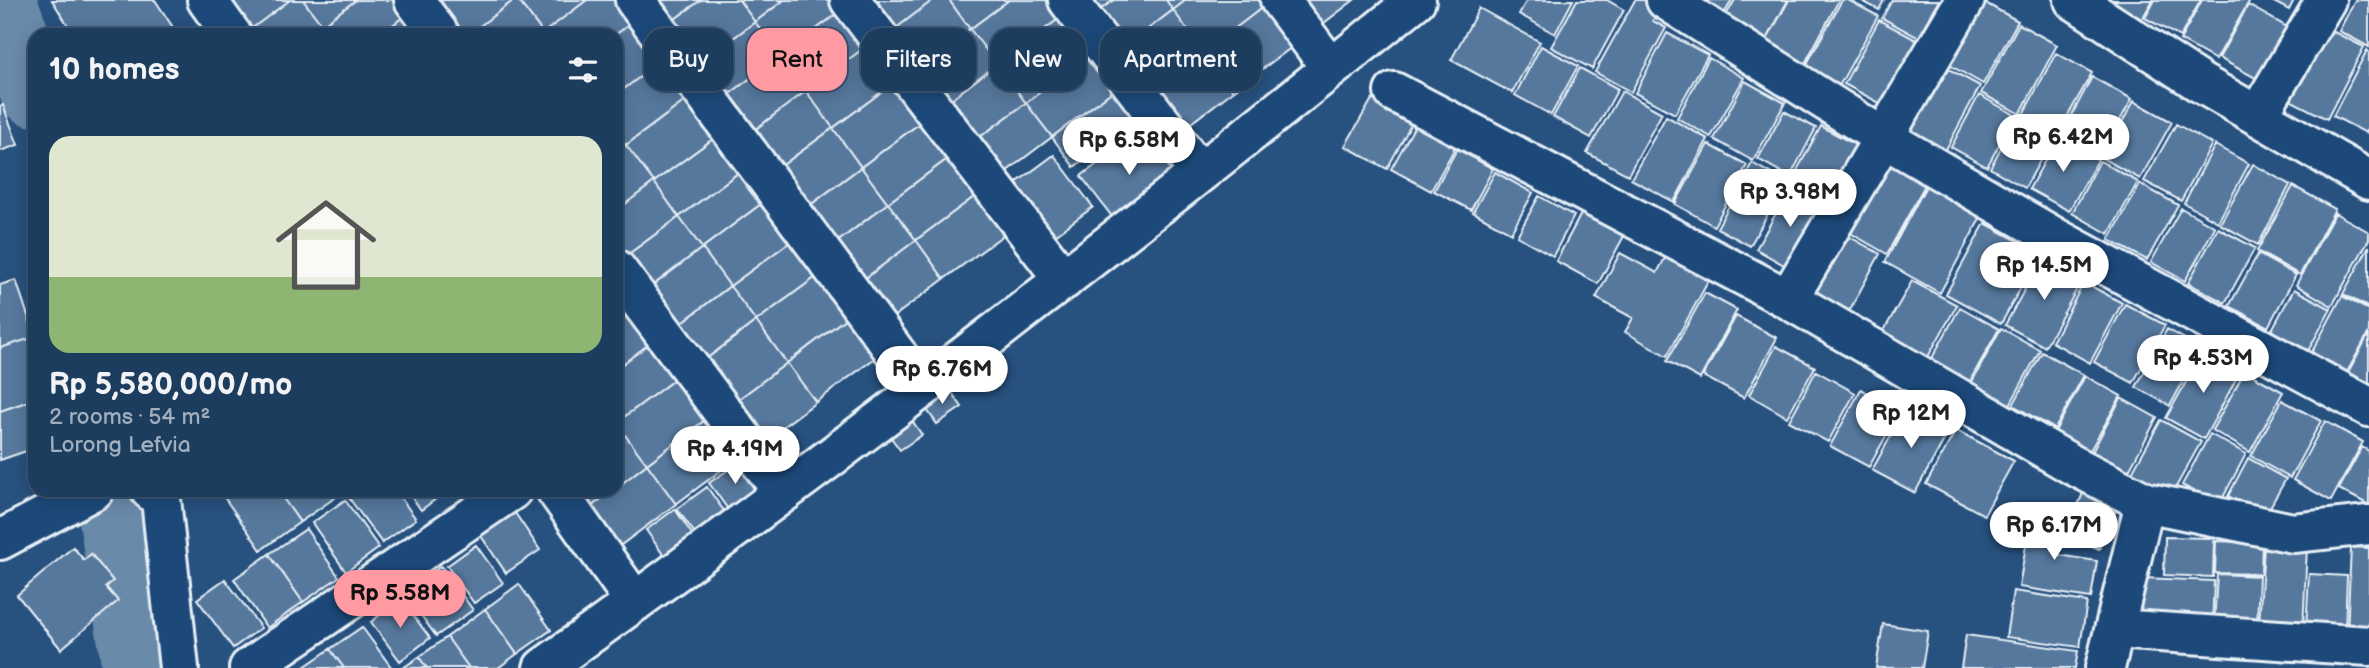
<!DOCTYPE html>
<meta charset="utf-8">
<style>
:root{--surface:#1d3d5f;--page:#254465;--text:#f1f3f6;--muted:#a0aebd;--line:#3b5674;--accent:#ff9aa2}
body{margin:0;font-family:"Balsamiq Sans",sans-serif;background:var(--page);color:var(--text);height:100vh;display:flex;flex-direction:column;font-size:26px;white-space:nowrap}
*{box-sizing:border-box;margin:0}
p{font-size:23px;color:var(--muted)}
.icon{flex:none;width:38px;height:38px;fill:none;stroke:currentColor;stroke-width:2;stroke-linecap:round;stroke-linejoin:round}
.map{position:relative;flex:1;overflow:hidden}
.panel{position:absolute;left:28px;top:28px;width:595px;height:469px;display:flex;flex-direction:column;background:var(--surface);border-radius:21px;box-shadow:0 4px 18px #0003,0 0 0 2px var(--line)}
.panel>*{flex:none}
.hud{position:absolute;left:644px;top:28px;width:665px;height:63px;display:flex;gap:14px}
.price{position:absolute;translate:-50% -60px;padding:0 16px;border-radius:24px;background:#fff;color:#222;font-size:23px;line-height:46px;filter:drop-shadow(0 2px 4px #0008)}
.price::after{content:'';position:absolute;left:50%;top:42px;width:21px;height:16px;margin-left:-10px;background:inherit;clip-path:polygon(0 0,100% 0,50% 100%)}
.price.selected{background:var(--accent);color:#111}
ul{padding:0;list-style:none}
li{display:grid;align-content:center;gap:14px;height:371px;padding:0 21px}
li+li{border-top:2px solid var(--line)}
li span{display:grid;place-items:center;height:217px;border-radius:21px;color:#555}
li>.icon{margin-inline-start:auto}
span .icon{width:126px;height:126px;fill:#fffc;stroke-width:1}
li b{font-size:30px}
h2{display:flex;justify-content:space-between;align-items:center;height:84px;padding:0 21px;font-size:30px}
.tag{padding:0 24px;border-radius:21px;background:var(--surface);box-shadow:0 4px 18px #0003,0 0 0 2px var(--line);font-size:24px;line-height:63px}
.tag.selected{background:var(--accent);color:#111}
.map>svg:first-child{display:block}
</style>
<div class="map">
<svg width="2369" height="668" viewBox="0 0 2369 668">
<rect width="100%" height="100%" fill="#27517f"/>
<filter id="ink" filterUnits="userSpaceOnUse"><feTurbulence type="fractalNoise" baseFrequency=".0143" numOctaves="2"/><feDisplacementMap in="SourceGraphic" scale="14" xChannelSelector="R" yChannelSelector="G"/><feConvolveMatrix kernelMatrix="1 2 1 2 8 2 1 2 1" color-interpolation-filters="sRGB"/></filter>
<g filter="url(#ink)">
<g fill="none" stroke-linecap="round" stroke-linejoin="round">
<!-- river -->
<path stroke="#6b8aaa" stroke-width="70" d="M 1,0 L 35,92
M 112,506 L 137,668"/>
</g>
<!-- building -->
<path fill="#57789d" stroke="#e8f1f8" stroke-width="2" d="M 52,0 L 155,0 L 178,35 L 74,35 Z
M 219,0 L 290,0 L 243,35 Z
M 290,0 L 303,0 L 322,25 L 309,35 L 243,35 Z
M 303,0 L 356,0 L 322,25 Z
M 356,0 L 401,0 L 410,12 L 379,35 L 329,35 L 322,25 Z
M 430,0 L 514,0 L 468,35 L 452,35 Z
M 514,0 L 518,0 L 543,33 L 541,35 L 468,35 Z
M 518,0 L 587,0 L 543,33 Z
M 587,0 L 616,0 L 633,22 L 615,35 L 545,35 L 543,33 Z
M 657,0 L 701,0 L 672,21 Z
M 701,0 L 739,0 L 755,22 L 702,61 L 672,21 Z
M 739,0 L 784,0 L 755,22 Z
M 784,0 L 835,0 L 842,10 L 780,56 L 755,22 Z
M 873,0 L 933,0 L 895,29 Z
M 933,0 L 949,0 L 970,29 L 922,65 L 895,29 Z
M 949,0 L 1009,0 L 970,29 Z
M 1009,0 L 1046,0 L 1060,18 L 997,64 L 970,29 Z
M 1094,0 L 1114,0 L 1101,9 Z
M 1114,0 L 1166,0 L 1173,10 L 1127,45 L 1101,9 Z
M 1166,0 L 1186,0 L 1173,10 Z
M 1186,0 L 1263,0 L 1267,4 L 1204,52 L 1173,10 Z
M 1301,0 L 1354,0 L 1320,26 Z
M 1527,0 L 1573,0 L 1555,34 L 1519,14 Z
M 1577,0 L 1607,0 L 1624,10 L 1592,69 L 1551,47 Z
M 1635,0 L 1655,0 L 1662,4 L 1653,21 L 1666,28 L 1631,92 L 1595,72 Z
M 1698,0 L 1732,0 L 1724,14 Z
M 1735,0 L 1788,0 L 1764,45 L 1722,22 Z
M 1789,0 L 1839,0 L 1802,69 L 1763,47 Z
M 1842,0 L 1848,0 L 1878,16 L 1838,88 L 1804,69 Z
M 1860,0 L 1884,0 L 1879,10 Z
M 1892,0 L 1939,0 L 1919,38 L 1882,18 Z
M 1980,0 L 2018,21 L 1983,84 L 1946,63 Z
M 2108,0 L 2153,0 L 2142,19 Z
M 2155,0 L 2201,0 L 2180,37 L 2145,18 Z
M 2202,0 L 2250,0 L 2216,60 L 2180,40 Z
M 2270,0 L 2294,0 L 2289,10 Z
M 2355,0 L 2369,0 L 2369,47 L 2339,31 Z
M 1267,4 L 1296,44 L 1233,91 L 1204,52 Z
M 2248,5 L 2287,27 L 2259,80 L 2219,58 Z
M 1479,8 L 1540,42 L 1512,93 L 1451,60 Z
M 842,10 L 868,45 L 806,91 L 780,56 Z
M 1173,10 L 1204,52 L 1158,86 L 1127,45 Z
M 410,12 L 427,35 L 379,35 Z
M 1060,18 L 1088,55 L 1026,103 L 997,64 Z
M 1879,20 L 1920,42 L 1885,106 L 1844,84 Z
M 633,22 L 661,61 L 616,95 L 615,35 Z
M 755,22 L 780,56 L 728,95 L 702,61 Z
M 2019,24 L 2057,45 L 2020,114 L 1981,93 Z
M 322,25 L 329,35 L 309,35 Z
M 2326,28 L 2364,47 L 2327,119 L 2290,100 Z
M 970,29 L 997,64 L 949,101 L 922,65 Z
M 1667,33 L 1708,55 L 1675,114 L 1635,93 Z
M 868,45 L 895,82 L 833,128 L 806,91 Z
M 1541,46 L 1578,66 L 1551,115 L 1515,95 Z
M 2367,50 L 2369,52 L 2369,127 L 2366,133 L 2333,116 Z
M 1204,52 L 1233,91 L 1187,126 L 1158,86 Z
M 2056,53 L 2092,73 L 2057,135 L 2022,116 Z
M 1088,55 L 1114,90 L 1052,137 L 1026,103 Z
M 780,56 L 806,91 L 753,131 L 728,95 Z
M 1709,58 L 1744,78 L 1711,137 L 1677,118 Z
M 661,61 L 689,98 L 626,145 L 616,132 L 616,95 Z
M 997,64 L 1026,103 L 977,139 L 949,101 Z
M 1943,66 L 1980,86 L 1943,155 L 1905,134 Z
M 1580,68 L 1618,89 L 1591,138 L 1553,117 Z
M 2092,77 L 2132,99 L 2100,156 L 2061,135 Z
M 1745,81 L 1785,103 L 1753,161 L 1714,139 Z
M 895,82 L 924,120 L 861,167 L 833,128 Z
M 1114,90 L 1136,120 L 1074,167 L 1052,137 Z
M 806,91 L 833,128 L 780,167 L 753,131 Z
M 1622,91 L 1662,113 L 1628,175 L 1587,153 Z
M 1979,95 L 2015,115 L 1987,167 L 1951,147 Z
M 689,98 L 717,136 L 654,182 L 626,145 Z
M 1372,99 L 1413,121 L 1387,169 L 1345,146 Z
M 2134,101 L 2172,122 L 2140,179 L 2102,158 Z
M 1026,103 L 1052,137 L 1003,174 L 977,139 Z
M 3,105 L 18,145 L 0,151 L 0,106 Z
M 1784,111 L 1816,128 L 1790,177 L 1758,159 Z
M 1666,116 L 1708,139 L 1674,202 L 1631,179 Z
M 2018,116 L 2054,136 L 2025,188 L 1990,168 Z
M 924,120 L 950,157 L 888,203 L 861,167 Z
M 1417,122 L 1457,144 L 1431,191 L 1391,169 Z
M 2176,124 L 2212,144 L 2181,201 L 2144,181 Z
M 1821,126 L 1863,149 L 1831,208 L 1789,185 Z
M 833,128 L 861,167 L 809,206 L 780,167 Z
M 1142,131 L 1177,178 L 1117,223 L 1081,176 Z
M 616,132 L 626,145 L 616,153 Z
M 717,136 L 742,170 L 679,217 L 654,182 Z
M 2058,137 L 2098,160 L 2069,211 L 2029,189 Z
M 1708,144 L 1747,165 L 1714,226 L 1675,204 Z
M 626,145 L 654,182 L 616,211 L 616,153 Z
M 2215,145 L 2249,164 L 2218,222 L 2184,203 Z
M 1457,149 L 1493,169 L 1471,210 L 1434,191 Z
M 1054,155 L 1093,207 L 1055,235 L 1016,183 Z
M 950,157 L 978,194 L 916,240 L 888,203 Z
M 1883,159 L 1926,183 L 1887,254 L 1845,230 Z
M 2100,161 L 2138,182 L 2109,234 L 2072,213 Z
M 1752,163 L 1786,182 L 1750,246 L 1717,228 Z
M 2253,164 L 2290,185 L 2258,245 L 2220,224 Z
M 861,167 L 888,203 L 836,243 L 809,206 Z
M 742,170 L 765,201 L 702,248 L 679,217 Z
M 1495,172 L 1533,193 L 1511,233 L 1473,212 Z
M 654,182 L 679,217 L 619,261 L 616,257 L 616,211 Z
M 2140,184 L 2178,205 L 2147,260 L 2109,240 Z
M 1926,186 L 1981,217 L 1940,293 L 1885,262 Z
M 2293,186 L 2335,209 L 2300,275 L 2257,251 Z
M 1789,190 L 1824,209 L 1791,269 L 1756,249 Z
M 978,194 L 1006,233 L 944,279 L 916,240 Z
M 1539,196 L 1574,216 L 1553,256 L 1517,236 Z
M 765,201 L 794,239 L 730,286 L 702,248 Z
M 888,203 L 916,240 L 863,280 L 836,243 Z
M 2181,208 L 2215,227 L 2185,281 L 2151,262 Z
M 1582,212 L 1624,236 L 1598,284 L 1556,261 Z
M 2335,213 L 2369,232 L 2369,239 L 2332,306 L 2296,285 Z
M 679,217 L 702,248 L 643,293 L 619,261 Z
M 1985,223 L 2040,253 L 2001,324 L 1946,294 Z
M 2218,228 L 2255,248 L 2225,303 L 2188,283 Z
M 1841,232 L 1880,254 L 1846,317 L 1806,295 Z
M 794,239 L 820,274 L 756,321 L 730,286 Z
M 916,240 L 944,279 L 892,318 L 863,280 Z
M 2369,246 L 2369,308 L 2343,294 Z
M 702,248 L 730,286 L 671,331 L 643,293 Z
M 1620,253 L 1657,273 L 1666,256 L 1709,280 L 1667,356 L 1625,332 L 1633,318 L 1596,298 Z
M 2258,254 L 2296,275 L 2268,327 L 2229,306 Z
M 2043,256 L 2083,278 L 2045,347 L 2005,325 Z
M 820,274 L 850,315 L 787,363 L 756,321 Z
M 16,280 L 35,337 L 0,348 L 0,285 Z
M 1912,281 L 1957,305 L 1924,364 L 1879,339 Z
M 2084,282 L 2122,303 L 2090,363 L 2052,342 Z
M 730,286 L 756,321 L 697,366 L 671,331 Z
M 2294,289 L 2331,309 L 2307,353 L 2270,333 Z
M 1705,293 L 1737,310 L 1700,379 L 1667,361 Z
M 2342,296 L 2369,310 L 2369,332 L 2345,376 L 2309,357 Z
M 625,303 L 653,341 L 616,369 L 616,309 Z
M 2125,304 L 2165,325 L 2133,383 L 2094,362 Z
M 1960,307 L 1999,329 L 1966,388 L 1927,367 Z
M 850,315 L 879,355 L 816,402 L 787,363 Z
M 1736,316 L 1777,338 L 1744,398 L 1703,376 Z
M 756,321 L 787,363 L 728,407 L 697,366 Z
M 2001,328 L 2040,350 L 2006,412 L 1967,391 Z
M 2167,329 L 2201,348 L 2170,406 L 2136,387 Z
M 2369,334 L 2369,386 L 2347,374 Z
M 35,337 L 35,399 L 0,411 L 0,348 Z
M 653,341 L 679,376 L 616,423 L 616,369 Z
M 1776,346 L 1815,367 L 1787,417 L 1749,395 Z
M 2042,352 L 2084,375 L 2055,429 L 2013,405 Z
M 2203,352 L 2240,372 L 2204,439 L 2166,418 Z
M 787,363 L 816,402 L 757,446 L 728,407 Z
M 1816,371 L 1855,393 L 1828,442 L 1789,421 Z
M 2245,371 L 2283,392 L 2250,452 L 2212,430 Z
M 679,376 L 709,417 L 647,464 L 616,423 Z
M 2085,376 L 2121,396 L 2088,454 L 2053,435 Z
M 948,387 L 962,407 L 937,424 L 923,404 Z
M 1861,389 L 1900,411 L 1869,467 L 1830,446 Z
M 2121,398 L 2157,418 L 2128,472 L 2092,452 Z
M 35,399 L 35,448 L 0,460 L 0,411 Z
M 2282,400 L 2321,421 L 2290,478 L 2251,456 Z
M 1907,407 L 1949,431 L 1915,493 L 1872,470 Z
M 909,416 L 922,435 L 900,450 L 887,432 Z
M 709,417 L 739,457 L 676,504 L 647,464 Z
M 2161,420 L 2201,442 L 2171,496 L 2131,474 Z
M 2325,421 L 2363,442 L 2331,501 L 2293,480 Z
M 616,423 L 647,464 L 616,488 Z
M 1956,430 L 2014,461 L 1984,515 L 1926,484 Z
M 2210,434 L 2246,454 L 2219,505 L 2182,485 Z
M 2362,447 L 2369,451 L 2369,505 L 2339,489 Z
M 2248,458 L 2286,479 L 2265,516 L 2228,496 Z
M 741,461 L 761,490 L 730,512 L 709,483 Z
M 647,464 L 676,504 L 617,548 L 588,509 L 613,490 L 616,490 L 616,488 Z
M 707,487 L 726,514 L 697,536 L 677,509 Z
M 2085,488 L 2119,503 L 2099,549 L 2066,535 Z
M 219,490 L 277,490 L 300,522 L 261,550 Z
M 277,490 L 331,490 L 336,497 L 300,522 Z
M 360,490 L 395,490 L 416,519 L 382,543 L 349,498 Z
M 407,490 L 448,490 L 421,510 Z
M 573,490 L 613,490 L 588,509 Z
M 345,500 L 379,548 L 346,572 L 312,523 Z
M 507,501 L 540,550 L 506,573 L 473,524 Z
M 675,509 L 696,540 L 667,560 L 646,530 Z
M 2031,515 L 2063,520 L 2058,555 L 2097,561 L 2091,598 L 2019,587 Z
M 306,529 L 339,577 L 303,602 L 269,554 Z
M 2165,537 L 2214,538 L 2213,577 L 2164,575 Z
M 2216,541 L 2262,543 L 2261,574 L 2215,573 Z
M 476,545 L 503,583 L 474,603 L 447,566 Z
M 2264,545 L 2307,547 L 2303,628 L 2259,626 Z
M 73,547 L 84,560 L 91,554 L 113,581 L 106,587 L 118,601 L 61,649 L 17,595 Z
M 2351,547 L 2369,548 L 2369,635 L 2347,634 Z
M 269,554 L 303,602 L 267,628 L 234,579 Z
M 441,566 L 473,610 L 436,636 L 405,593 Z
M 2217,574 L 2259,576 L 2257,627 L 2214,625 Z
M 2309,574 L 2347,576 L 2345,631 L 2306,630 Z
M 2142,578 L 2214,581 L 2212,627 L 2139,624 Z
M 225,579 L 261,628 L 233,648 L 197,599 Z
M 519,584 L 551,630 L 517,654 L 485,609 Z
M 2013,591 L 2087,602 L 2080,647 L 2006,637 Z
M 401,599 L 430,638 L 400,661 L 371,622 Z
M 485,609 L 517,654 L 498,668 L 469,668 L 447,637 Z
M 1883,624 L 1928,631 L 1922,668 L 1876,668 Z
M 362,627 L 391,667 L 389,668 L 344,668 L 330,649 Z
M 1966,635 L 2078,651 L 2075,668 L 1961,668 Z
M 447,637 L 469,668 L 427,668 L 419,657 Z
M 330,649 L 344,668 L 304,668 L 304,667 Z
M 419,657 L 427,668 L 403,668 Z"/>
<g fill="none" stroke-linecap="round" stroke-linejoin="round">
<!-- minor casing -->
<g stroke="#e8f1f8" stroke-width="44">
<path id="minor" d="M 207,0 L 232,35
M 414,0 L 440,35
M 635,0 L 921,387
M 850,0 L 1064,280
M 1068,0 L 1200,173
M 1280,0 L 1331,68
M 1666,0 L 1884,138 L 2056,238 L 2369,407
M 2074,0 L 2199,82 L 2369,180
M 1394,92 L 1788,299 L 2071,464 L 2145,502 L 2293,533 L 2369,525
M 2258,115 L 2326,0
M 616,269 L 783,492
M 1788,299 L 1965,0
M 150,490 L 161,499 L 179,668
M 556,490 L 635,602
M 0,540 L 94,490
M 2115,629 L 2369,646
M 249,668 L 512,490
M 543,668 C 841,455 1131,231 1416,0
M 2105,668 L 2145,502"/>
</g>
<!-- minor -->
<use href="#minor" stroke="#1f4a7a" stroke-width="38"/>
</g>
</g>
</svg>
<b class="price" style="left:2063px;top:174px">Rp 6.42M</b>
<b class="price" style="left:1129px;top:177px">Rp 6.58M</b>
<b class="price" style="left:1790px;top:229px">Rp 3.98M</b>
<b class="price" style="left:2044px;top:302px">Rp 14.5M</b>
<b class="price" style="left:2203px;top:395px">Rp 4.53M</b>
<b class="price" style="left:942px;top:406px">Rp 6.76M</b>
<b class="price" style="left:1911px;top:450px">Rp 12M</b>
<b class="price" style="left:735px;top:486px">Rp 4.19M</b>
<b class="price" style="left:2054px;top:562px">Rp 6.17M</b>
<b class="price selected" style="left:400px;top:630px">Rp 5.58M</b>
<div class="hud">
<a class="tag">Buy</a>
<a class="tag selected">Rent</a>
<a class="tag">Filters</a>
<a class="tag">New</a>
<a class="tag">Apartment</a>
</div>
<section class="panel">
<h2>10 homes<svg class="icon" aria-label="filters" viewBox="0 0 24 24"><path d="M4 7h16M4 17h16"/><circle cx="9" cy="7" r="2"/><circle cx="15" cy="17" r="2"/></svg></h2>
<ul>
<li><span style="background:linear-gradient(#dfe7d0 65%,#8fb573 0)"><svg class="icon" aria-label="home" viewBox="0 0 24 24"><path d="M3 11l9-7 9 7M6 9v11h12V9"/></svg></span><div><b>Rp 5,580,000/mo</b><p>2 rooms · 54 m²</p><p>Lorong Lefvia</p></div></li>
</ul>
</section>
</div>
